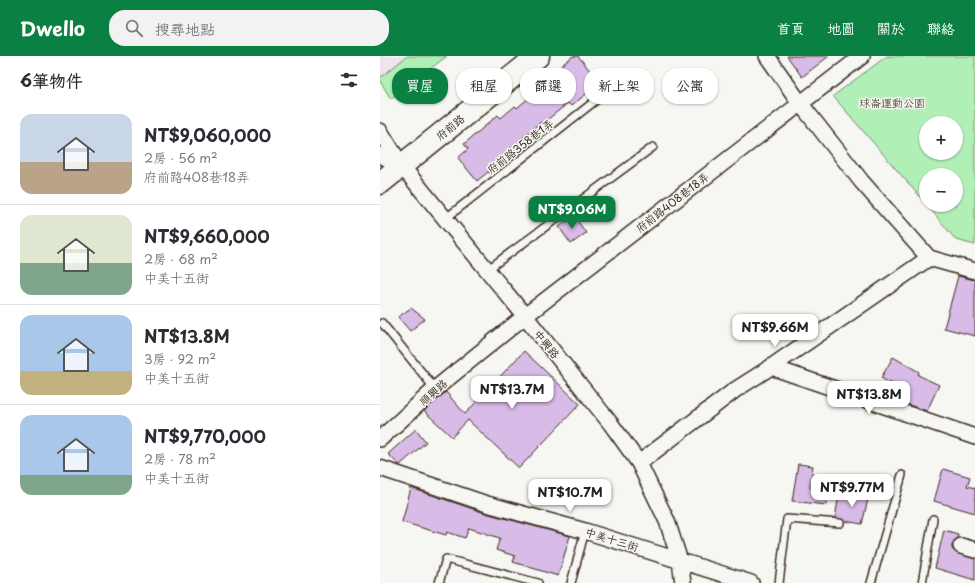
<!DOCTYPE html>
<html lang="zh-TW">
<meta charset="utf-8">
<style>
:root{--surface:#fff;--page:#f2f2f3;--text:#2b2b33;--muted:#7c7c81;--line:#e1e1e2;--accent:#0b8043}
body{margin:0;font-family:"Playpen Sans","LXGW WenKai TC",sans-serif;background:var(--page);color:var(--text);height:100vh;display:flex;flex-direction:column;font-size:15px;white-space:nowrap}
*{box-sizing:border-box;margin:0}
p{font-size:13px;color:var(--muted)}
.icon{flex:none;width:22px;height:22px;fill:none;stroke:currentColor;stroke-width:2;stroke-linecap:round;stroke-linejoin:round}
.map{position:relative;flex:1;overflow:hidden}
.details{display:flex;flex-direction:column;background:var(--surface);width:380px}
.details>*{flex:none}
.banner{position:absolute;left:12px;top:12px;width:380px;height:36px;display:flex;gap:8px}
.buttons{position:absolute;left:539px;top:60px;display:grid;gap:8px}
.buttons a{display:grid;place-items:center;width:44px;height:44px;border-radius:50%;background:var(--surface);box-shadow:0 1px 3px #0004;font-size:20px}
.price{position:absolute;translate:-50% -34px;padding:0 9px;border-radius:8px;background:#fff;color:#222;font-size:13px;line-height:26px;filter:drop-shadow(0 1px 2px #0008)}
.price::after{content:'';position:absolute;left:50%;top:24px;width:12px;height:9px;margin-left:-6px;background:inherit;clip-path:polygon(0 0,100% 0,50% 100%)}
.price.active{background:var(--accent);color:#fff}
ul{padding:0;list-style:none}
li{display:flex;align-items:center;gap:12px;height:100px;padding:0 20px}
li+li{border-top:1px solid var(--line)}
li span{display:grid;place-items:center;flex:none;width:112px;height:80px;border-radius:12px;color:#555}
li>.icon{margin-inline-start:auto}
span .icon{width:48px;height:48px;fill:#fffc;stroke-width:1}
li b{font-size:17px}
h2{display:flex;justify-content:space-between;align-items:center;height:48px;padding:0 20px;font-size:17px}
.pill{padding:0 14px;border-radius:16px;background:var(--surface);box-shadow:0 1px 3px #0004;font-size:14px;line-height:36px}
.pill.active{background:var(--accent);color:#fff}
header{display:flex;align-items:center;gap:24px;box-sizing:border-box;height:56px;padding:0 20px;background:var(--accent);color:#fff}
header strong{font-size:19px}
nav{display:flex;gap:22px;margin-inline-start:auto;font-size:14px}
.search{width:280px;height:36px;background:var(--page);display:flex;align-items:center;gap:10px;box-sizing:border-box;padding:0 14px;border-radius:16px;color:var(--muted);font-size:15px}
main{display:flex;flex:1;min-height:0}
.map>svg:first-child{display:block}
</style>
<header>
<strong>Dwello</strong>
<div class="search"><svg class="icon" aria-label="search" viewBox="0 0 24 24"><circle cx="10" cy="10" r="6"/><path d="M15 15l6 6"/></svg>搜尋地點</div>
<nav><a>首頁</a><a>地圖</a><a>關於</a><a>聯絡</a></nav>
</header>
<main>
<section class="details">
<h2>6筆物件<svg class="icon" aria-label="filters" viewBox="0 0 24 24"><path d="M4 7h16M4 17h16"/><circle cx="9" cy="7" r="2"/><circle cx="15" cy="17" r="2"/></svg></h2>
<ul>
<li><span style="background:linear-gradient(#c9d6e8 60%,#b9a48a 0)"><svg class="icon" aria-label="home" viewBox="0 0 24 24"><path d="M3 11l9-7 9 7M6 9v11h12V9"/></svg></span><div><b>NT$9,060,000</b><p>2房 · 56 m²</p><p>府前路408巷18弄</p></div></li>
<li><span style="background:linear-gradient(#dfe7d0 60%,#7fa58c 0)"><svg class="icon" aria-label="home" viewBox="0 0 24 24"><path d="M3 11l9-7 9 7M6 9v11h12V9"/></svg></span><div><b>NT$9,660,000</b><p>2房 · 68 m²</p><p>中美十五街</p></div></li>
<li><span style="background:linear-gradient(#a9c7e8 70%,#c2b280 0)"><svg class="icon" aria-label="home" viewBox="0 0 24 24"><path d="M3 11l9-7 9 7M6 9v11h12V9"/></svg></span><div><b>NT$13.8M</b><p>3房 · 92 m²</p><p>中美十五街</p></div></li>
<li><span style="background:linear-gradient(#a9c7e8 75%,#7fa58c 0)"><svg class="icon" aria-label="home" viewBox="0 0 24 24"><path d="M3 11l9-7 9 7M6 9v11h12V9"/></svg></span><div><b>NT$9,770,000</b><p>2房 · 78 m²</p><p>中美十五街</p></div></li>
</ul>
</section>
<div class="map">
<svg width="595" height="527" viewBox="0 0 595 527">
<rect width="100%" height="100%" fill="#f6f6f2"/>
<filter id="ink" filterUnits="userSpaceOnUse"><feTurbulence type="fractalNoise" baseFrequency=".025" numOctaves="2"/><feDisplacementMap in="SourceGraphic" scale="8" xChannelSelector="R" yChannelSelector="G"/><feConvolveMatrix kernelMatrix="1 2 1 2 8 2 1 2 1" color-interpolation-filters="sRGB"/></filter>
<g filter="url(#ink)">
<!-- built -->
<path fill="#ede4ef" d="M 0,0 L 58,0 L 13,36 L 0,20 Z"/>
<!-- green -->
<path fill="#b0efb6" stroke="#768c6a" fill-rule="evenodd" d="M 27,0 L 67,0 L 11,43 L 0,25 L 0,22 Z
M 507,0 L 595,0 L 595,189 L 576,184 L 547,149 L 576,149 L 576,119 L 546,119 L 546,148 L 453,40 ZM 546,67 L 576,67 L 576,97 L 546,97 Z"/>
<!-- building -->
<path fill="#d9bbe8" stroke="#3b2a1e" d="M 193,0 L 198,0 L 220,27 L 191,50 L 188,47 L 162,68 L 161,66 L 140,84 L 143,89 L 109,117 L 108,116 L 97,125 L 78,102 L 88,93 L 84,88 L 118,59 L 121,62 L 135,50 L 137,52 L 170,24 L 167,21 Z
M 407,0 L 449,0 L 422,21 Z
M 194,160 L 206,177 L 191,188 L 179,171 Z
M 578,220 L 595,224 L 595,280 L 564,272 Z
M 31,252 L 45,263 L 30,275 L 18,261 Z
M 144,295 L 200,348 L 139,412 L 88,364 L 72,381 L 44,355 L 66,336 L 85,358 Z
M 513,301 L 539,316 L 538,319 L 559,329 L 547,355 L 526,348 L 515,342 L 517,337 L 514,335 L 516,330 L 501,322 Z
M 36,373 L 46,386 L 20,409 L 18,408 L 8,398 Z
M 418,408 L 433,410 L 430,432 L 447,434 L 446,449 L 412,445 Z
M 563,413 L 590,421 L 587,430 L 595,432 L 595,457 L 554,445 Z
M 31,432 L 105,457 L 190,480 L 178,520 L 133,506 L 135,500 L 116,494 L 120,482 L 89,472 L 85,482 L 67,476 L 66,479 L 22,466 Z
M 459,439 L 489,439 L 482,468 L 465,465 L 462,463 L 455,462 Z
M 564,474 L 578,478 L 577,482 L 572,488 L 572,493 L 575,496 L 595,503 L 595,524 L 555,512 Z"/>
<g fill="none" stroke-linecap="round" stroke-linejoin="round">
<!-- lane casing -->
<g stroke="#3b2a1e" stroke-width="10">
<path id="lane" d="M 65,163 L 229,34
M 107,214 L 273,91
M 2,267 L 55,333
M 59,527 L 66,503 L 158,527
M 191,527 L 205,475
M 399,527 L 407,463 L 460,467
M 491,527 L 522,419
M 542,527 L 553,463"/>
</g>
<!-- street casing -->
<g stroke="#3b2a1e" stroke-width="18">
<path id="street" d="M 387,0 L 420,47 L 482,126 L 549,202 L 595,215
M 0,75 L 21,109 L 145,260 L 231,368 L 259,407 L 287,465 L 300,505 L 303,527
M 0,99 L 21,109
M 391,311 L 595,381
M 0,383 L 55,333 L 145,260 L 482,0
M 259,407 L 355,334 L 391,311 L 549,202
M 0,412 L 107,448 L 205,475 L 371,527
M 581,490 L 595,494"/>
</g>
<!-- primary casing -->
<g stroke="#3b2a1e" stroke-width="25">
<path id="primary" d="M 0,127 L 158,0"/>
</g>
<!-- lane -->
<use href="#lane" stroke="#f6f6f2" stroke-width="7"/>
<!-- street -->
<use href="#street" stroke="#f6f6f2" stroke-width="15"/>
<!-- primary -->
<use href="#primary" stroke="#f6f6f2" stroke-width="22"/>
</g>
</g>
<g text-anchor="middle" dominant-baseline="central" stroke-width="3" stroke-linejoin="round" paint-order="stroke">
<!-- park labels -->
<g font-size="11" fill="#52513c" stroke="#f6f6f2">
<text x="512" y="46">球崙運動公園</text>
</g>
<!-- street labels -->
<g font-size="11" fill="#3b2a1e" stroke="#f6f6f2">
<text transform="translate(70 71) rotate(-39)">府前路</text>
<text transform="translate(140 90) rotate(-38)">府前路358巷1弄</text>
<text transform="translate(292 146) rotate(-38)">府前路408巷18弄</text>
<text transform="translate(167 288) rotate(51)">中興路</text>
<text transform="translate(53 336) rotate(-41)">順興路</text>
<text transform="translate(232 483) rotate(17)">中美十三街</text>
</g>
</g>
</svg>
<div class="buttons">
<a>+</a>
<a>−</a>
</div>
<b class="price active" style="left:192px;top:174px">NT$9.06M</b>
<b class="price" style="left:395px;top:292px">NT$9.66M</b>
<b class="price" style="left:132px;top:354px">NT$13.7M</b>
<b class="price" style="left:489px;top:359px">NT$13.8M</b>
<b class="price" style="left:472px;top:452px">NT$9.77M</b>
<b class="price" style="left:190px;top:457px">NT$10.7M</b>
<div class="banner">
<a class="pill active">買屋</a>
<a class="pill">租屋</a>
<a class="pill">篩選</a>
<a class="pill">新上架</a>
<a class="pill">公寓</a>
</div>
</div>
</main>
